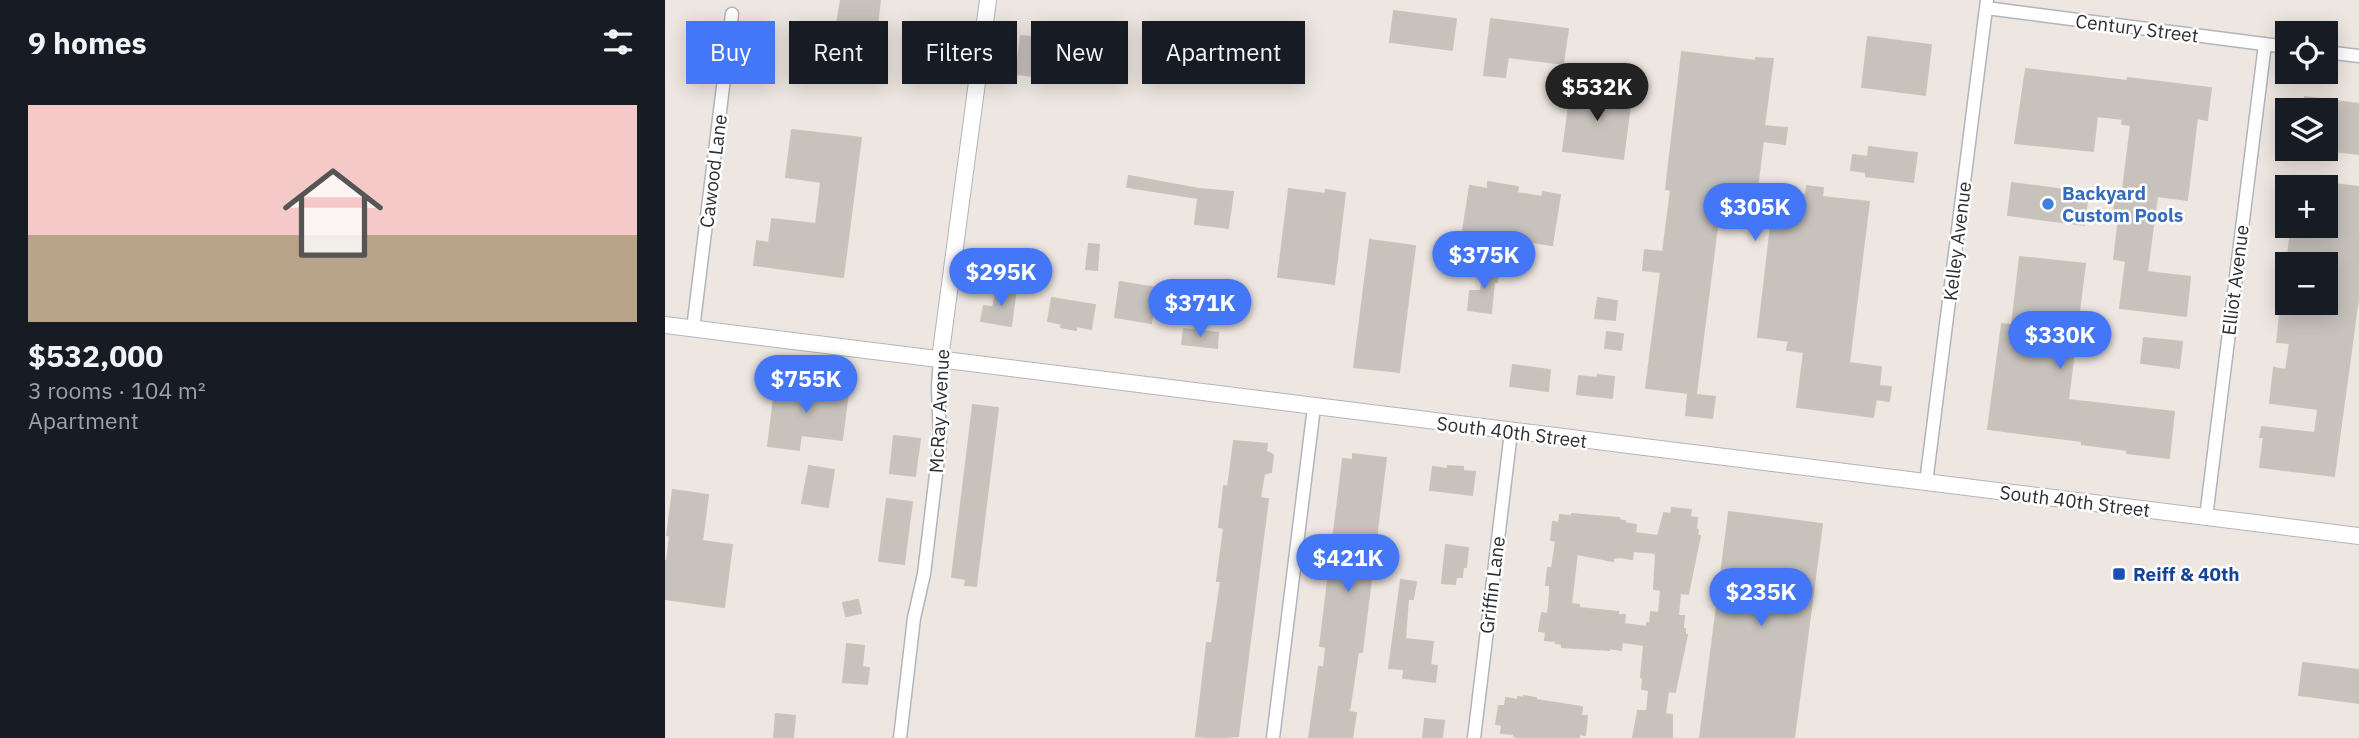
<!DOCTYPE html>
<meta charset="utf-8">
<style>
:root{--surface:#171b24;--page:#20242c;--text:#f1f3f6;--muted:#9ea1a6;--line:#363941;--accent:#4476f8}
body{margin:0;font-family:"IBM Plex Sans",sans-serif;background:var(--page);color:var(--text);height:100vh;display:flex;flex-direction:column;font-size:26px;white-space:nowrap}
*{box-sizing:border-box;margin:0}
p{font-size:23px;color:var(--muted)}
.icon{flex:none;width:38px;height:38px;fill:none;stroke:currentColor;stroke-width:2;stroke-linecap:round;stroke-linejoin:round}
.map{position:relative;flex:1;overflow:hidden}
.drawer{display:flex;flex-direction:column;background:var(--surface);width:665px}
.drawer>*{flex:none}
.top-card{position:absolute;left:21px;top:21px;width:665px;height:63px;display:flex;gap:14px}
.tools{position:absolute;left:1610px;top:21px;display:grid;gap:14px}
.tools a{display:grid;place-items:center;width:63px;height:63px;border-radius:0px;background:var(--surface);box-shadow:0 4px 18px #0003;font-size:35px}
.price{position:absolute;translate:-50% -60px;padding:0 16px;border-radius:24px;background:var(--accent);color:#fff;font-size:23px;line-height:46px;filter:drop-shadow(0 2px 4px #0008)}
.price::after{content:'';position:absolute;left:50%;top:42px;width:21px;height:16px;margin-left:-10px;background:inherit;clip-path:polygon(0 0,100% 0,50% 100%)}
.price.selected{background:#222;color:#fff}
ul{padding:0;list-style:none}
li{display:grid;align-content:center;gap:14px;height:371px;padding:0 28px}
li+li{border-top:2px solid var(--line)}
li span{display:grid;place-items:center;height:217px;border-radius:0px;color:#555}
li>.icon{margin-inline-start:auto}
span .icon{width:126px;height:126px;fill:#fffc;stroke-width:1}
li b{font-size:30px}
h2{display:flex;justify-content:space-between;align-items:center;height:84px;padding:0 28px;font-size:30px}
.tag{padding:0 24px;border-radius:0px;background:var(--surface);box-shadow:0 4px 18px #0003;font-size:24px;line-height:63px}
.tag.selected{background:var(--accent);color:#fff}
main{display:flex;flex:1;min-height:0}
.map>svg:first-child{display:block}
</style>
<main>
<section class="drawer">
<h2>9 homes<svg class="icon" aria-label="filters" viewBox="0 0 24 24"><path d="M4 7h16M4 17h16"/><circle cx="9" cy="7" r="2"/><circle cx="15" cy="17" r="2"/></svg></h2>
<ul>
<li><span style="background:linear-gradient(#f6c9c9 60%,#b9a48a 0)"><svg class="icon" aria-label="home" viewBox="0 0 24 24"><path d="M3 11l9-7 9 7M6 9v11h12V9"/></svg></span><div><b>$532,000</b><p>3 rooms · 104 m²</p><p>Apartment</p></div></li>
</ul>
</section>
<div class="map">
<svg width="1694" height="738" viewBox="0 0 1694 738">
<rect width="100%" height="100%" fill="#eee7e1"/>
<!-- building -->
<path fill="#c7c2bc" stroke="#cac3ba" stroke-width="2" fill-rule="evenodd" d="M 176,0 L 215,0 L 211,35 L 171,29 Z
M 729,11 L 791,19 L 787,50 L 725,42 Z
M 826,19 L 903,29 L 898,64 L 843,57 L 840,77 L 819,75 Z
M 356,36 L 374,38 L 369,76 L 351,74 Z
M 1203,37 L 1266,45 L 1260,95 L 1197,87 Z
M 1017,52 L 1091,61 L 1091,58 L 1108,59 L 1099,126 L 1122,128 L 1120,144 L 1098,141 L 1092,189 L 1141,195 L 1142,186 L 1158,188 L 1157,197 L 1204,202 L 1184,363 L 1216,367 L 1214,386 L 1226,387 L 1224,401 L 1211,399 L 1208,417 L 1132,407 L 1139,352 L 1122,350 L 1124,341 L 1093,337 L 1107,217 L 1054,211 L 1031,394 L 981,388 L 996,272 L 978,270 L 980,250 L 998,252 L 1006,190 L 1001,189 Z
M 1361,69 L 1462,81 L 1463,78 L 1546,88 L 1542,120 L 1532,118 L 1522,200 L 1492,196 L 1482,272 L 1525,277 L 1521,316 L 1455,308 L 1461,261 L 1449,259 L 1455,210 L 1449,210 L 1451,197 L 1457,197 L 1466,125 L 1457,124 L 1458,119 L 1432,116 L 1428,151 L 1350,143 Z
M 926,84 L 940,86 L 939,94 L 966,98 L 958,159 L 898,151 L 906,90 L 925,92 Z
M 1640,97 L 1694,104 L 1694,154 L 1661,150 L 1661,110 L 1638,110 Z
M 127,130 L 196,138 L 178,277 L 89,265 L 92,241 L 104,243 L 107,219 L 151,224 L 156,182 L 121,177 Z
M 1204,147 L 1252,153 L 1248,182 L 1201,176 L 1201,172 L 1186,170 L 1188,155 L 1203,157 Z
M 464,176 L 534,189 L 568,192 L 563,228 L 530,224 L 533,198 L 462,187 Z
M 823,182 L 853,187 L 852,193 L 877,197 L 878,192 L 895,195 L 887,245 L 798,231 L 805,186 L 823,189 Z
M 1347,183 L 1423,193 L 1419,225 L 1343,215 Z
M 1661,183 L 1694,187 L 1694,292 L 1669,476 L 1595,467 L 1599,437 L 1595,437 L 1597,427 L 1650,433 L 1653,409 L 1605,403 L 1609,368 L 1621,370 L 1625,343 L 1612,342 L 1616,307 L 1635,309 L 1636,303 L 1661,303 L 1661,264 L 1622,264 L 1626,230 L 1661,234 Z
M 624,189 L 660,194 L 661,190 L 680,193 L 669,284 L 613,277 Z
M 705,240 L 750,246 L 734,372 L 689,367 Z
M 424,244 L 434,245 L 432,270 L 421,269 Z
M 1355,257 L 1420,264 L 1403,400 L 1509,412 L 1504,458 L 1462,453 L 1462,450 L 1417,444 L 1417,441 L 1323,429 L 1337,324 L 1347,325 Z
M 819,265 L 834,267 L 832,282 L 829,282 L 826,313 L 803,310 L 805,291 L 816,291 Z
M 455,282 L 492,288 L 486,323 L 450,317 Z
M 333,286 L 351,289 L 346,326 L 316,321 L 319,306 L 328,307 Z
M 387,298 L 430,305 L 426,329 L 411,326 L 411,330 L 396,327 L 397,324 L 383,321 Z
M 933,298 L 952,301 L 950,320 L 930,318 Z
M 519,329 L 553,333 L 552,348 L 517,344 Z
M 942,332 L 958,334 L 956,350 L 940,348 Z
M 1479,338 L 1517,342 L 1514,368 L 1476,363 Z
M 848,365 L 885,370 L 883,391 L 845,386 Z
M 933,375 L 949,377 L 947,398 L 912,394 L 914,376 L 932,378 Z
M 111,382 L 183,392 L 177,440 L 136,435 L 134,450 L 103,446 Z
M 1023,394 L 1050,397 L 1047,418 L 1021,415 Z
M 308,405 L 333,408 L 311,586 L 300,585 L 301,579 L 287,577 Z
M 229,436 L 255,439 L 250,476 L 225,473 Z
M 569,441 L 602,444 L 601,451 L 608,455 L 606,472 L 599,474 L 595,498 L 603,499 L 573,736 L 549,738 L 531,736 L 542,643 L 547,643 L 556,581 L 552,581 L 559,528 L 554,527 L 559,486 L 563,487 Z
M 688,454 L 721,458 L 697,652 L 693,652 L 684,712 L 691,713 L 687,738 L 644,738 L 654,667 L 659,667 L 661,647 L 655,646 L 678,459 L 688,460 Z
M 144,466 L 169,470 L 163,507 L 137,503 Z
M 783,466 L 798,467 L 798,471 L 810,472 L 807,495 L 765,490 L 768,467 L 782,469 Z
M 8,490 L 43,495 L 37,541 L 67,545 L 59,607 L 0,599 L 0,561 L 2,561 L 5,536 L 2,535 Z
M 222,499 L 247,502 L 239,564 L 214,561 Z
M 1007,508 L 1026,510 L 1025,517 L 1032,518 L 1031,529 L 1033,530 L 1032,535 L 1035,536 L 1023,594 L 1015,593 L 1013,616 L 1019,616 L 1018,629 L 1020,629 L 1020,635 L 1022,635 L 1010,692 L 1003,691 L 1000,714 L 1007,715 L 1007,738 L 968,738 L 973,711 L 982,711 L 984,690 L 977,689 L 978,677 L 976,677 L 979,645 L 957,642 L 956,650 L 944,648 L 944,650 L 897,647 L 897,644 L 891,643 L 892,641 L 880,640 L 881,632 L 874,631 L 877,613 L 883,614 L 885,593 L 885,585 L 881,585 L 883,568 L 887,568 L 891,541 L 886,540 L 888,522 L 894,523 L 895,515 L 907,516 L 907,514 L 954,518 L 954,520 L 960,521 L 959,523 L 971,525 L 970,533 L 993,536 L 999,513 L 1006,514 ZM 968,551 L 991,553 L 989,589 L 996,590 L 994,613 L 986,612 L 985,624 L 982,623 L 982,627 L 959,624 L 960,615 L 953,615 L 953,612 L 914,608 L 914,605 L 906,604 L 912,554 L 948,561 L 948,558 L 955,557 L 967,559 Z
M 1064,512 L 1157,524 L 1129,738 L 1035,738 Z
M 781,545 L 803,548 L 801,567 L 798,567 L 797,577 L 791,577 L 790,584 L 777,583 Z
M 736,580 L 751,582 L 748,599 L 743,599 L 740,639 L 768,642 L 765,665 L 772,666 L 770,682 L 738,678 L 739,669 L 724,668 Z
M 193,600 L 196,613 L 181,616 L 178,603 Z
M 182,644 L 199,646 L 197,667 L 204,668 L 202,684 L 178,682 Z
M 1638,663 L 1694,670 L 1694,703 L 1634,695 Z
M 859,696 L 871,698 L 871,700 L 917,707 L 916,716 L 922,716 L 920,735 L 914,734 L 914,738 L 855,738 L 849,736 L 849,734 L 836,733 L 837,725 L 831,724 L 834,706 L 840,706 L 841,698 L 853,700 L 853,697 L 859,698 Z
M 111,714 L 130,716 L 128,738 L 109,738 Z
M 760,719 L 779,721 L 777,738 L 758,738 Z"/>
<g fill="none" stroke-linecap="round" stroke-linejoin="round">
<!-- street casing -->
<g stroke="#b1b4bd" stroke-width="15">
<path id="street" d="M 1321,8 L 1622,47
M 1661,52 L 1694,56
M 28,329 L 67,14
M 1261,483 L 1322,0
M 1541,517 L 1600,44
M 235,738 L 249,618 L 259,574 L 275,441 L 273,387 L 275,359
M 608,738 L 649,407
M 809,738 L 846,432"/>
</g>
<!-- secondary casing -->
<g stroke="#b1b4bd" stroke-width="18">
<path id="secondary" d="M 0,325 L 1694,536
M 275,359 L 323,0"/>
</g>
<!-- street -->
<use href="#street" stroke="#fff" stroke-width="12"/>
<!-- secondary -->
<use href="#secondary" stroke="#fff" stroke-width="16"/>
</g>
<!-- markers -->
<circle fill="#3f7fe0" stroke="#fff" stroke-width="2.5" cx="1383" cy="204" r="7"/>
<rect fill="#1a4fb4" stroke="#fff" stroke-width="2.5" x="1447" y="567" width="14" height="14" rx="3.5"/>
<g text-anchor="middle" dominant-baseline="central" stroke-width="5" stroke-linejoin="round" paint-order="stroke">
<!-- street labels -->
<g font-size="19" fill="#2e2e2e" stroke="#fff">
<text transform="translate(1472 28) rotate(7)">Century Street</text>
<text transform="translate(48 171) rotate(-83)">Cawood Lane</text>
<text transform="translate(1292 241) rotate(-83)">Kelley Avenue</text>
<text transform="translate(1570 280) rotate(-83)">Elliot Avenue</text>
<text transform="translate(274 411) rotate(-87)">McRay Avenue</text>
<text transform="translate(847 432) rotate(7)">South 40th Street</text>
<text transform="translate(1410 501) rotate(7)">South 40th Street</text>
<text transform="translate(827 585) rotate(-83)">Griffin Lane</text>
</g>
<!-- shop labels -->
<g font-size="19" font-weight="bold" fill="#366cbe" stroke="#fff" text-anchor="start">
<text x="1397" y="193">Backyard<tspan x="1397" dy="22">Custom Pools</tspan></text>
</g>
<!-- transit labels -->
<g font-size="19" font-weight="bold" fill="#164399" stroke="#fff" text-anchor="start">
<text x="1468" y="574">Reiff &amp; 40th</text>
</g>
</g>
</svg>
<div class="tools">
<a><svg class="icon" aria-label="locate" viewBox="0 0 24 24"><circle cx="12" cy="12" r="6"/><path d="M12 2v4M12 18v4M2 12h4M18 12h4"/></svg></a>
<a><svg class="icon" aria-label="layers" viewBox="0 0 24 24"><path d="M12 4l9 5-9 5-9-5zM3 14l9 5 9-5"/></svg></a>
<a>+</a>
<a>−</a>
</div>
<b class="price selected" style="left:932px;top:123px">$532K</b>
<b class="price" style="left:1090px;top:243px">$305K</b>
<b class="price" style="left:819px;top:291px">$375K</b>
<b class="price" style="left:336px;top:308px">$295K</b>
<b class="price" style="left:535px;top:339px">$371K</b>
<b class="price" style="left:1395px;top:371px">$330K</b>
<b class="price" style="left:141px;top:415px">$755K</b>
<b class="price" style="left:683px;top:594px">$421K</b>
<b class="price" style="left:1096px;top:628px">$235K</b>
<div class="top-card">
<a class="tag selected">Buy</a>
<a class="tag">Rent</a>
<a class="tag">Filters</a>
<a class="tag">New</a>
<a class="tag">Apartment</a>
</div>
</div>
</main>
